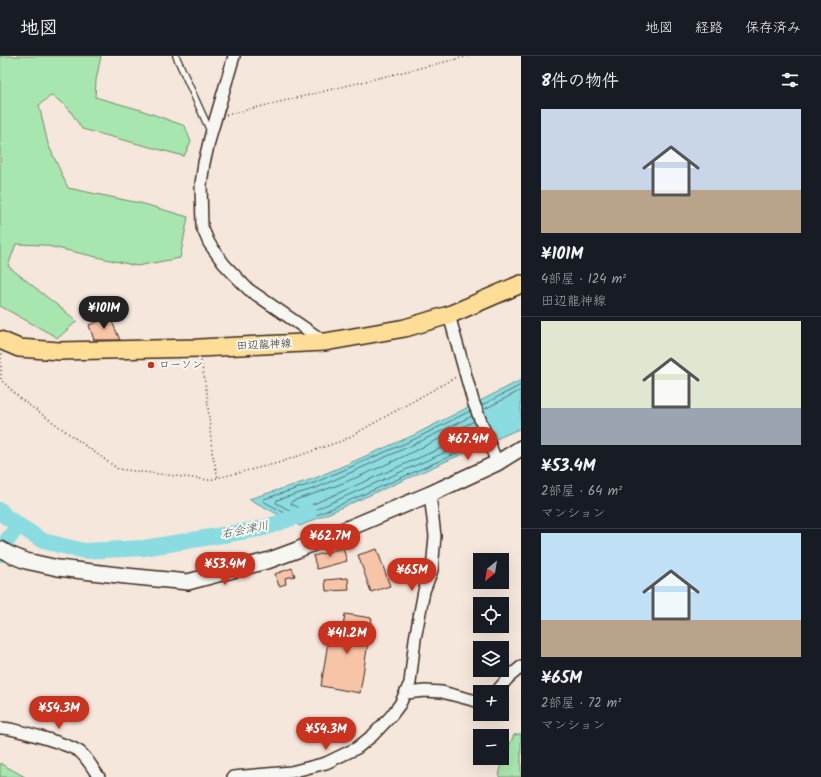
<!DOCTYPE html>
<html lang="ja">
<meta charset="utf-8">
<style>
:root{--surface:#171b24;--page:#20242c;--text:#f1f3f6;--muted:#9ea1a6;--line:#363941;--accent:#c8321e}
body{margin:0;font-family:Kalam,"Klee One",sans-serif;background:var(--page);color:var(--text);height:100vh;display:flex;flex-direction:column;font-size:15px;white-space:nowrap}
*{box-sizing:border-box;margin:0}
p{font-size:13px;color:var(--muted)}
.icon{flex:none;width:22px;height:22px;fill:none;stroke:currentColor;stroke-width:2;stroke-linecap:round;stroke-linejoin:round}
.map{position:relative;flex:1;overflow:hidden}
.panel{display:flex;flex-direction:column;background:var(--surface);width:300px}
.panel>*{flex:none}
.needle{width:26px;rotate:210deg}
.fabs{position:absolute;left:473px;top:497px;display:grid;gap:8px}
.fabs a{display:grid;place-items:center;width:36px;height:36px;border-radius:0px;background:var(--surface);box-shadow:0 4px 16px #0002;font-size:20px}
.price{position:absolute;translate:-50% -34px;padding:0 9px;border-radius:14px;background:var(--accent);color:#fff;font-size:13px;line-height:26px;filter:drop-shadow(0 1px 2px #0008)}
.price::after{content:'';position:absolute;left:50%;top:24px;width:12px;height:9px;margin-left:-6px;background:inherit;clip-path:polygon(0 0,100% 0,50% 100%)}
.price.active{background:#222;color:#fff}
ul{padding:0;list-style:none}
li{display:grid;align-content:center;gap:8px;height:212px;padding:0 20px}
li+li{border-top:1px solid var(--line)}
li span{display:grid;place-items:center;height:124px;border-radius:0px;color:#555}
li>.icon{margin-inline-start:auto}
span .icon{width:72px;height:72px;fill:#fffc;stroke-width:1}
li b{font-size:17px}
h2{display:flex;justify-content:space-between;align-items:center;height:48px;padding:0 20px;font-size:17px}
header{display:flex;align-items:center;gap:24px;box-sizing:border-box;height:56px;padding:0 20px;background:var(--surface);border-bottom:1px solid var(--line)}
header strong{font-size:19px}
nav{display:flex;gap:22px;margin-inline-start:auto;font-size:14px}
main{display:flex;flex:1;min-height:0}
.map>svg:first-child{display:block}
</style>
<header>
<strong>地図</strong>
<nav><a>地図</a><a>経路</a><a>保存済み</a></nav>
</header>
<main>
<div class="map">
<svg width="521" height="721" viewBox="0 0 521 721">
<rect width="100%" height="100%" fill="#f6e7dc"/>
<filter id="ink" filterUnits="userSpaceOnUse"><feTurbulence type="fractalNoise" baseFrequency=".025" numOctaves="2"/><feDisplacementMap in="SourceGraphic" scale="8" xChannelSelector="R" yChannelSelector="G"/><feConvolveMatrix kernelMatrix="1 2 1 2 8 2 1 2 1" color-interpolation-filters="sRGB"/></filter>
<g filter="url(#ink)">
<!-- green -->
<path fill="#a7e7af" stroke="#718866" d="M 0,0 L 101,0 L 96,24 L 95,41 L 141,54 L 185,70 L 191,86 L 184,100 L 82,73 L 69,53 L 52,39 L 39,49 L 48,88 L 68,132 L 144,148 L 188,161 L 180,202 L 137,210 L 43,189 L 16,188 L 8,210 L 77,265 L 58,282 L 0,250 Z
M 521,678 L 521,721 L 499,721 L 502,705 L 514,679 Z
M 0,707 L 25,721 L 0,721 Z"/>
<!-- water -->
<path fill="#8adce1" stroke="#6a9593" d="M 521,324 L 521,372 L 300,470 L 249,443 L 313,423 L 414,379 Z"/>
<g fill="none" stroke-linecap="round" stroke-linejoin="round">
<!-- shore -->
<path stroke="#5b716c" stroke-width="1" d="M 482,349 L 521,329
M 483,354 L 521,334
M 470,355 L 415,383 L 314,427 L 264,443 L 263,445 L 301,466 L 482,386
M 472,360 L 417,387 L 316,432 L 277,444 L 276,447 L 301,460 L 480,381
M 474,365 C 416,395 355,426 292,445 L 291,448 L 302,453 L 478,376"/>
<!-- river -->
<path stroke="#8adce1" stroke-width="16" d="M 0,454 L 6,461 L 43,485 L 84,495 L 144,492 L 229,478 L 264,472 L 309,456
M 0,498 L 8,483 L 18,470"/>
</g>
<!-- building -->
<path fill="#f7c4a8" stroke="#3b2a1e" d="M 110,261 L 120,284 L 94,284 L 89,269 Z
M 343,492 L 347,505 L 317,513 L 313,500 Z
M 377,493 L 390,530 L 371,536 L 358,499 Z
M 292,512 L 295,520 L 285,522 L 286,528 L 279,530 L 275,518 Z
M 348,522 L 349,534 L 326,535 L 325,524 Z
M 345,558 L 372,562 L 360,637 L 321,630 L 330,573 L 342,576 Z"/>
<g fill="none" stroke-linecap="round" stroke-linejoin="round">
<!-- lane casing -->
<g stroke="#3b2a1e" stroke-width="8">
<path id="lane" d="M 176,0 L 210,75"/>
</g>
<!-- street casing -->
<g stroke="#3b2a1e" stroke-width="14">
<path id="street" d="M 234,0 L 211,78 L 204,107 L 201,128 L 202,171 L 209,187 L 224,208 L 248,233 L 325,286
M 449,259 L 473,345 L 497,407
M 496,636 L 509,621 L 521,611
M 406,637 L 425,635 L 442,636 L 480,646
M 0,672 C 11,671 71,689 80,696 C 88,703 93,713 99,721
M 233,721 L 291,716 L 326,707 L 357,692 L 373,679 L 391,660 L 400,648 L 410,627 L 415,583 L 424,535 L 432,514 L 435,480 L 430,438"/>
</g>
<!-- secondary casing -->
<g stroke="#3b2a1e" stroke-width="18">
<path id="secondary" d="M 0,493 L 9,498 L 26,505 L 58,512 L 126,520 L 188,526 L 270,504 L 297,494 L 430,438 L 497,407 L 521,392"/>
</g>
<!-- primary casing -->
<g stroke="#3b2a1e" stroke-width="20">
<path id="primary" d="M 0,284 L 19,292 L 59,295 L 199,292 L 325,286 L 405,272 L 449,259 L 521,228"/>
</g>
<!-- path -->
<path stroke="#3b2a1e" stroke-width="1.5" stroke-dasharray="1 3" stroke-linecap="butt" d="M 226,59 L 469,0
M 1,298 L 1,324 L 22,344 L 118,413 L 209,424 L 278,407 L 344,384 L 456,321
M 201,305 L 207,338 L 212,396 L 218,422"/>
<!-- lane -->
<use href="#lane" stroke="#f6f6f2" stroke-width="5.5"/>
<!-- street -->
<use href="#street" stroke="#f6f6f2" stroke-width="11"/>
<!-- secondary -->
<use href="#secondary" stroke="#f6f6f2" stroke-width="15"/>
<!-- primary -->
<use href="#primary" stroke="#fedd96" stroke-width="17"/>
</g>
</g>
<!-- markers -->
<circle fill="#c8321e" stroke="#f6f6f2" stroke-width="1.5" cx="151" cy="309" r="4"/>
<g text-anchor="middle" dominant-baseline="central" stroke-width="4" stroke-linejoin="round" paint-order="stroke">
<!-- street labels -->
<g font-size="11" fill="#3b2a1e" stroke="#f6f6f2">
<text transform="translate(264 289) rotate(-3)">田辺龍神線</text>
</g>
<!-- poi labels -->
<g font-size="11" fill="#3b2a1e" stroke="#f6f6f2" text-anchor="start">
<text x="159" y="309">ローソン</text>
</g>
<!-- water labels -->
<g font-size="12" font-style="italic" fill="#4f564f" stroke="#f6f6f2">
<text transform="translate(245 474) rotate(-11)">右会津川</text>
</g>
</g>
</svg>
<div class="fabs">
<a><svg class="needle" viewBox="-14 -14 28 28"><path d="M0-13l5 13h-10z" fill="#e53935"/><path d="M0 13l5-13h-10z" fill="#9ea1a6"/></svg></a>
<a><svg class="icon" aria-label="locate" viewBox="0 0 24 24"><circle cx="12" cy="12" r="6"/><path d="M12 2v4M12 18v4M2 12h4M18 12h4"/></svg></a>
<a><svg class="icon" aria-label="layers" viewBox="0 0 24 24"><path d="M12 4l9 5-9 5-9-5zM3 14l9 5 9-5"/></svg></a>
<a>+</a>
<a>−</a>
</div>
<b class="price active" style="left:104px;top:274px">¥101M</b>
<b class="price" style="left:468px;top:405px">¥67.4M</b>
<b class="price" style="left:330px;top:502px">¥62.7M</b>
<b class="price" style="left:225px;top:530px">¥53.4M</b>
<b class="price" style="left:412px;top:536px">¥65M</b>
<b class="price" style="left:347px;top:599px">¥41.2M</b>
<b class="price" style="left:59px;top:674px">¥54.3M</b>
<b class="price" style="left:326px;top:695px">¥54.3M</b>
</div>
<section class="panel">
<h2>8件の物件<svg class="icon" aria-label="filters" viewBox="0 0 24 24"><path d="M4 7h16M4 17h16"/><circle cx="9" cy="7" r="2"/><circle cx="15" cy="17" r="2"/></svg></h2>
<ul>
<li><span style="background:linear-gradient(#c9d6e8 65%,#b9a48a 0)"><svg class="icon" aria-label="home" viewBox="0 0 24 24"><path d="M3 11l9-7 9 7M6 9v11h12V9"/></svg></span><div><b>¥101M</b><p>4部屋 · 124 m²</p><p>田辺龍神線</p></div></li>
<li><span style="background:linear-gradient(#dfe7d0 70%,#9aa5b1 0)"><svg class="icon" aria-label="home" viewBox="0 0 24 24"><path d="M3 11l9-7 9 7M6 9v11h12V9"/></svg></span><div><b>¥53.4M</b><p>2部屋 · 64 m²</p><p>マンション</p></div></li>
<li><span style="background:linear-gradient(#bfe0f5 70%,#b9a48a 0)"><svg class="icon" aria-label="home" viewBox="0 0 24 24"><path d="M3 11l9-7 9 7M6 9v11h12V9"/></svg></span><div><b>¥65M</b><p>2部屋 · 72 m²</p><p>マンション</p></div></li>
</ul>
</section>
</main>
